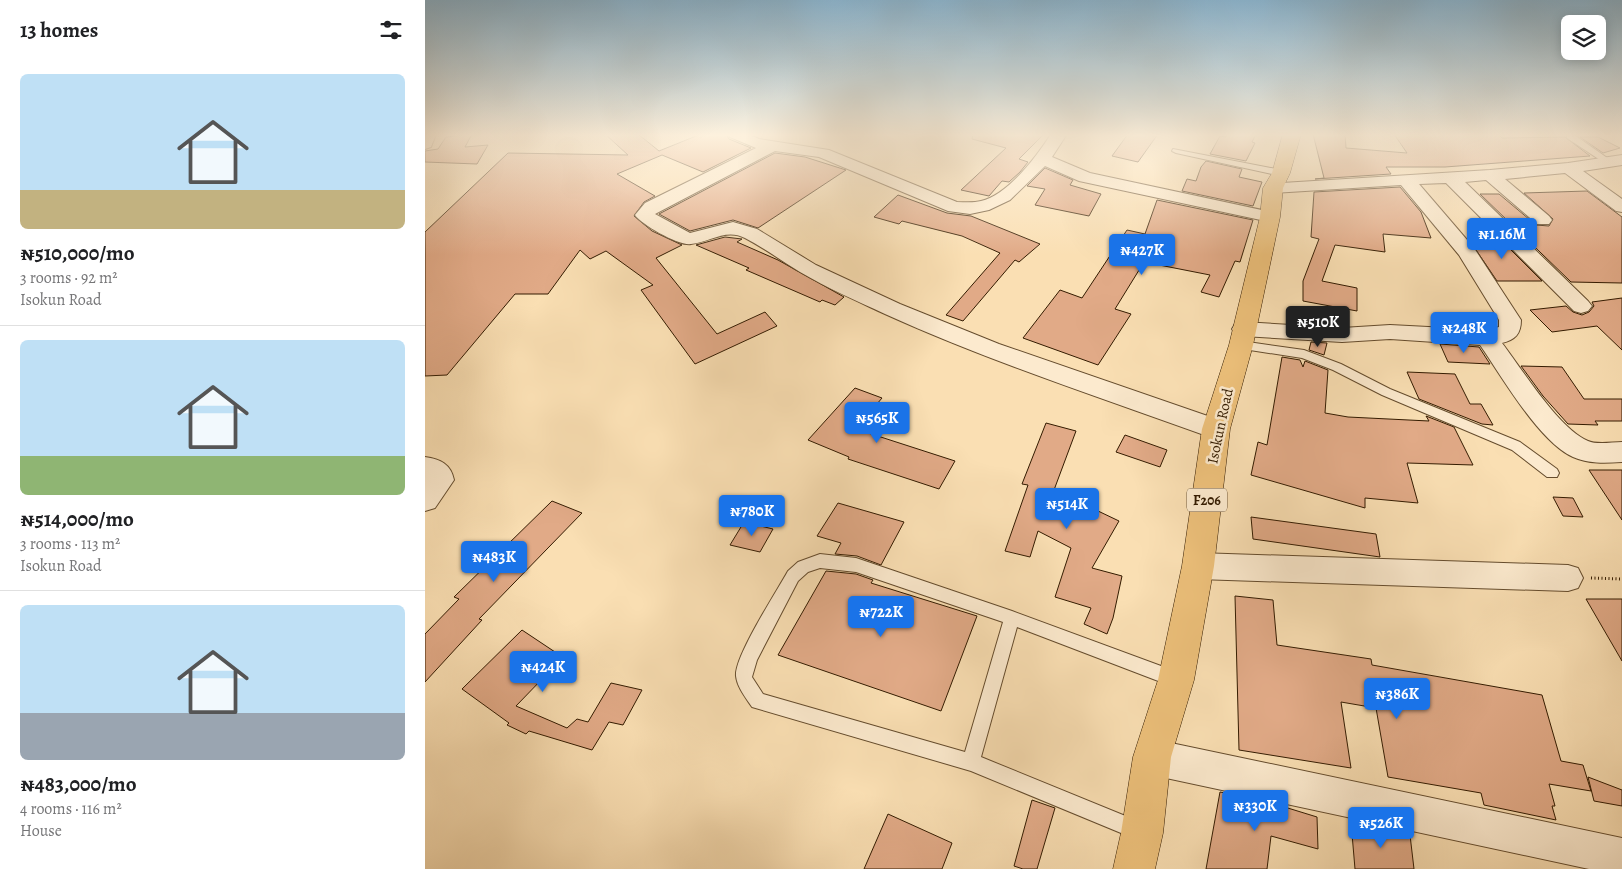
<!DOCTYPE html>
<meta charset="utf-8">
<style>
:root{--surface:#fff;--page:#f6f6f6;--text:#202124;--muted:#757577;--line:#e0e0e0;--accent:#1a73e8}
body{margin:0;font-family:Alegreya,serif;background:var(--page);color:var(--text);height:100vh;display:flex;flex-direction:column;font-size:19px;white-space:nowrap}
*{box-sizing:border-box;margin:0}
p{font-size:16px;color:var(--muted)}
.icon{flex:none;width:28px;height:28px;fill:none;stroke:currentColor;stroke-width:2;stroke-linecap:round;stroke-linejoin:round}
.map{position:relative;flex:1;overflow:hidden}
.drawer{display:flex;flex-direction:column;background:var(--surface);width:425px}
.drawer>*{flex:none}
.buttons{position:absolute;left:1136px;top:15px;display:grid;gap:10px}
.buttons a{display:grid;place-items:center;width:45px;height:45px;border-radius:8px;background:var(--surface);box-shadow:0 2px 12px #0003;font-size:25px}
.price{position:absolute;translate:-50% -42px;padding:0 11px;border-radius:5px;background:var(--accent);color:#fff;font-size:16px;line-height:32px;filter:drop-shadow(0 1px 2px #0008)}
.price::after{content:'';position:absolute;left:50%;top:30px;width:15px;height:11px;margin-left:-8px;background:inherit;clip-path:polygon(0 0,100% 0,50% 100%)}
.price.current{background:#222;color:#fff}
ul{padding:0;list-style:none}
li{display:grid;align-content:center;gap:10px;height:265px;padding:0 20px}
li+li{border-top:1px solid var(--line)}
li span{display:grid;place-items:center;height:155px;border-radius:8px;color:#555}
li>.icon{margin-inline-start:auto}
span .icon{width:90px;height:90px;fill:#fffc;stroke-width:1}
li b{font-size:21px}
h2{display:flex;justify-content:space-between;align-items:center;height:60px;padding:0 20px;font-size:21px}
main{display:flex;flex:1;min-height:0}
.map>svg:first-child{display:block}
</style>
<main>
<section class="drawer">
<h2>13 homes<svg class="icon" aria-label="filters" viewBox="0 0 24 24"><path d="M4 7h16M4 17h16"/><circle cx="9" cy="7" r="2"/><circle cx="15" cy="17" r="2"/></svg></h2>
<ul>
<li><span style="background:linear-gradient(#bfe0f5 75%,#c2b280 0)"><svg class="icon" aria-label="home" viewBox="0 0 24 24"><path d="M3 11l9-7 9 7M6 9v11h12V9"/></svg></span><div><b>₦510,000/mo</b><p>3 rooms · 92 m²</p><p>Isokun Road</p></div></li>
<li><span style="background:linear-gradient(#bfe0f5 75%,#8fb573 0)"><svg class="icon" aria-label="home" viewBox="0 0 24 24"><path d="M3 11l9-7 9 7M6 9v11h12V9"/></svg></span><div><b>₦514,000/mo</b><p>3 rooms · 113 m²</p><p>Isokun Road</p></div></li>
<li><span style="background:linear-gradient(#bfe0f5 70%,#9aa5b1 0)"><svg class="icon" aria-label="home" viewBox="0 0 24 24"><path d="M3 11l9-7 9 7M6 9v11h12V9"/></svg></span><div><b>₦483,000/mo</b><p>4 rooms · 116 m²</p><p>House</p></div></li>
</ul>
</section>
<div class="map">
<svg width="1197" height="869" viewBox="0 0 1197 869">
<rect width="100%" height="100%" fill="#fadfb3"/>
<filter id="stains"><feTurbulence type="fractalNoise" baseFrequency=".004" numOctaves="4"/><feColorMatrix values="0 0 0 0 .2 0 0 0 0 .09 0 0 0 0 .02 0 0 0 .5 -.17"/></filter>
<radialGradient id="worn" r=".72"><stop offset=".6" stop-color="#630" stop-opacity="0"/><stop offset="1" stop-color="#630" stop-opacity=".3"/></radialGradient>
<!-- building -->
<path fill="#e1aa87" stroke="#331b00" d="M 47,134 L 40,147 L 63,145 L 52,164 L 0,162 L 0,151 L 13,149 L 21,137 Z
M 180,134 L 213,134 L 234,151 L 276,134 L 301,134 L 304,139 L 326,148 L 278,172 L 237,155 L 192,174 L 230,196 L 219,202 L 209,216 L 227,231 L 257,245 L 231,258 L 292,334 L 340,312 L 352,326 L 270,364 L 216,290 L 228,285 L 181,251 L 165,259 L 155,250 L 123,294 L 90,294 L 22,375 L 0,376 L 0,232 L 83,153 L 203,155 Z
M 548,134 L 619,134 L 594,159 L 603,162 L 595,172 L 584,182 L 577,181 L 564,196 L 536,190 L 581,148 L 547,139 Z
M 703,134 L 733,134 L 713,162 L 687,156 Z
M 802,134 L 831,134 L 827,142 L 830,143 L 821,161 L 785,154 L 795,136 L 801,137 Z
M 888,134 L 920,134 L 921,148 L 982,153 L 969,134 L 1073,134 L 1077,138 L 1140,137 L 1165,156 L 1020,167 L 961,167 L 966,174 L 890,179 L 899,178 Z
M 1155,137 L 1173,137 L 1195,148 L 1178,153 Z
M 350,153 L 380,157 L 421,170 L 333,228 L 308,220 L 265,231 L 234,214 Z
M 781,161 L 817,169 L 814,177 L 837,182 L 828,206 L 757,191 L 762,179 L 771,181 L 776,167 Z
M 620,168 L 648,180 L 645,185 L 676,194 L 664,216 L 610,205 L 620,189 L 602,186 Z
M 975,187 L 996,212 L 1006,238 L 958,234 L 960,252 L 910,245 L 897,281 L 932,288 L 932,311 L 878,301 L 878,281 L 894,239 L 886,237 L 889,192 Z
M 1162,191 L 1197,217 L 1197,283 L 1146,282 L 1055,194 L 1074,194 L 1111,225 L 1124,226 L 1128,219 L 1099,193 Z
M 473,195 L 522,213 L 546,216 L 615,244 L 594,262 L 590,260 L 538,321 L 521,315 L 575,253 L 537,236 L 477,221 L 474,224 L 449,217 Z
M 732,200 L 828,220 L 815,262 L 810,261 L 794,297 L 776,292 L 785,275 L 719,262 L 690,309 L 706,314 L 673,365 L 598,338 L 635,290 L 657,298 L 702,230 L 720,234 Z
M 1070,234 L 1117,281 L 1072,281 L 1043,238 Z
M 300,237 L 317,239 L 312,242 L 353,260 L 419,297 L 410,305 L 397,300 L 395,302 L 321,270 L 324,268 L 271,245 Z
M 1197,298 L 1197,350 L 1172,326 L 1127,332 L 1105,310 L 1141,306 L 1148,312 L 1157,315 L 1164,312 L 1169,306 L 1167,302 Z
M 886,342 L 902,343 L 899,355 L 884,350 Z
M 1015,344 L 1054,347 L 1065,364 L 1023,362 Z
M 857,357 L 875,360 L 878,367 L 880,361 L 903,370 L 900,413 L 923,417 L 1004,421 L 1001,416 L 1029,427 L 1048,465 L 982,463 L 993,503 L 940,498 L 940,508 L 826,475 L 833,442 L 842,445 Z
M 1096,366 L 1137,367 L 1159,399 L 1197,399 L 1197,421 L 1170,421 L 1173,425 L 1143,424 L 1118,396 Z
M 982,372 L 1030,374 L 1045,404 L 1056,404 L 1068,425 L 1057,424 L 994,399 Z
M 430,388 L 457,398 L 431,429 L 530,461 L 514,489 L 423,459 L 424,457 L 383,440 Z
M 621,423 L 651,431 L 629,490 L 694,521 L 667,568 L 697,576 L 688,618 L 682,634 L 659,624 L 666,608 L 630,597 L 646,548 L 613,531 L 605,557 L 580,551 L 603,485 L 597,484 Z
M 700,435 L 742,450 L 735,467 L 691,452 Z
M 1164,470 L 1197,470 L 1197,520 Z
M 1128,497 L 1148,498 L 1158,517 L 1138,516 Z
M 127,501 L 157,513 L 54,619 L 57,620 L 0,682 L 0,634 L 34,599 L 29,597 Z
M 413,503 L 479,522 L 456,565 L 432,556 L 410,554 L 416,543 L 392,536 Z
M 826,517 L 951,534 L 955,557 L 828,539 Z
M 319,522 L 348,529 L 335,552 L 305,545 Z
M 401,571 L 431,574 L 448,580 L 446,583 L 552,616 L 516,711 L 353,655 Z
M 810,596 L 848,600 L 852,645 L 946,659 L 947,665 L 1117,695 L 1136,761 L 1158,765 L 1166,791 L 1124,784 L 1130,806 L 1127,806 L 1131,820 L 1059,805 L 1056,793 L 963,777 L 951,708 L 916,702 L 926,768 L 814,750 Z
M 1161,599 L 1197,599 L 1197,661 Z
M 97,630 L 148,664 L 130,682 L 120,676 L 91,706 L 142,728 L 152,719 L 163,722 L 186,683 L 217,690 L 198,725 L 184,722 L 167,750 L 104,731 L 101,734 L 82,725 L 84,723 L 37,689 Z
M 1163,777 L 1197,790 L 1197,806 L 1169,801 Z
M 795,792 L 840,801 L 892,817 L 893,849 L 846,836 L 842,869 L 781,869 Z
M 607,800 L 630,808 L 612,869 L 598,869 L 589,866 Z
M 463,814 L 527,843 L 517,869 L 439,869 Z
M 926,822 L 985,835 L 989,869 L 930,869 Z"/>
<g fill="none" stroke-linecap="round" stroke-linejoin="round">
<!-- service casing -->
<g stroke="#654c2d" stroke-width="2">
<path id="service" d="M 1142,134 L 1148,134 L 1188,162 L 1181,164 L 1142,138 Z
M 748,149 L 856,170 L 860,173 L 856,176 L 751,153 L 747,151 Z
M 816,341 L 879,350 L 916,364 L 965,389 L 1095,442 L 1132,469 L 1134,473 L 1132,477 L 1122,477 L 1087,450 L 957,395 L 908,370 L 877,358 L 812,348 L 810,345 Z
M 395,554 L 431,558 L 587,611 L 755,673 L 757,679 L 755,685 L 749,687 L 592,627 L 556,757 L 720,824 L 722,831 L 720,838 L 713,840 L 546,771 L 327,707 C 321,698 312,687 311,676 C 309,657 352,591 363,571 L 373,562 ZM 395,568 L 431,572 L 578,622 L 540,752 L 338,694 L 327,677 L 332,660 L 373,581 L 383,572 Z"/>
</g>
<!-- minor casing -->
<g stroke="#654c2d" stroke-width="2">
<path id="minor" d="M 0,134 L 11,134 L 6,147 L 0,149 Z
M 303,134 L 323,134 L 334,139 L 404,150 L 532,202 C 540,202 548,203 556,201 C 583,195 612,156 626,134 L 642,134 L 627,157 L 665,173 L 851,213 L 854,217 L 851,221 L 845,222 L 654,181 L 620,166 L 585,200 L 564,210 L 545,214 L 523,211 L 394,157 L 350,151 L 230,214 L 265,233 L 308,222 L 332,229 L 391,265 L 475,304 L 574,344 L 800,422 L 803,429 L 800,436 L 791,439 L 782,436 C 674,397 564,361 460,314 C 432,301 402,288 375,272 C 357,261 339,248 320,238 C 301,228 285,242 266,244 C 254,246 217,225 210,215 L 220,203 L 331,148 L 305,137 Z
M 1197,155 L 1197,165 L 1158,171 L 1197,199 L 1197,212 L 1191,211 L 1140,173 L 1080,179 L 1124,216 L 1127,220 L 1124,224 L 1112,224 L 1061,180 L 1040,182 L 1163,301 L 1167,306 L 1163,311 L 1156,313 L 1149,311 L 1021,183 L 994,184 L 1049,248 L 1096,320 C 1096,334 1090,340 1077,343 C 1097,369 1133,428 1163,441 C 1172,445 1187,442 1197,442 L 1197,462 C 1180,463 1164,464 1148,457 C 1114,442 1076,375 1055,345 L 965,339 L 917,342 L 818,336 L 810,334 L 807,329 L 810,324 L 818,322 L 917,328 L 965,325 L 1061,330 L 1074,327 L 1074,320 L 1034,255 L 976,185 L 848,193 L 842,192 L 839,188 L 842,184 L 1065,170 L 1143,163 Z
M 0,457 C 15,459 26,464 29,480 L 10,508 L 0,511 Z
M 773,553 L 1143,565 L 1153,568 L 1158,578 L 1153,588 L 1143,591 L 773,579 L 763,575 L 758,566 L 763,557 Z
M 727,739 L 1197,838 L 1197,869 L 1164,869 L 727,775 L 715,769 L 709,757 L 715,745 Z"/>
</g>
<!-- primary casing -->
<g stroke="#331b00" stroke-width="1">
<path id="primary" d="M 858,134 L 876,134 L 865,173 L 858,188 L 855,217 L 828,345 L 805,429 L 789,566 L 769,680 L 746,757 L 738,833 L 730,869 L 688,869 L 696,833 L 708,757 L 733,680 L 757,566 L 777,429 L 804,345 L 835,217 L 838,188 L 847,173 Z"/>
</g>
<!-- path -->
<path stroke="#331b00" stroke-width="3" stroke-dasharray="1 2.5" stroke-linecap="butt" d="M 1166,578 L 1197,579"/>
<!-- service -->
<use href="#service" fill="#fceace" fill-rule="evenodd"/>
<!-- minor -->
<use href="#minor" fill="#fceace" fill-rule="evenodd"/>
<!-- primary -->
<use href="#primary" fill="#edc07a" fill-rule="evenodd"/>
</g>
<!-- sky -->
<linearGradient id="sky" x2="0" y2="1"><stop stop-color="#8bb7d3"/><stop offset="0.53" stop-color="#fdf1dd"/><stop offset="1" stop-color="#fdf1dd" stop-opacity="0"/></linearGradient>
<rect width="1197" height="255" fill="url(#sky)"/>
<g text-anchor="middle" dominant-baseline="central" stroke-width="5" stroke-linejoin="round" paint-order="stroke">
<!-- shield labels -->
<rect fill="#fceace" stroke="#6f593e" stroke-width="1" x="762" y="488.5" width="40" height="23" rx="4"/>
<g font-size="14" font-weight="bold" fill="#331b00">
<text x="782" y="500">F206</text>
</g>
<!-- street labels -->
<g font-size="15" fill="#331b00" stroke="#fceace">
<text transform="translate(795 426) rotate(-78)">Isokun Road</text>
</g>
</g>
<rect width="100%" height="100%" filter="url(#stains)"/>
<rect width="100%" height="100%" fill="url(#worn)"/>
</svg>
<div class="buttons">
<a><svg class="icon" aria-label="layers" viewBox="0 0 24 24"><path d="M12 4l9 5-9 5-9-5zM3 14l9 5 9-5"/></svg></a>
</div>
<b class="price" style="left:1077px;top:260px">₦1.16M</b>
<b class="price" style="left:717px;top:276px">₦427K</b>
<b class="price current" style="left:893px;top:348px">₦510K</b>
<b class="price" style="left:1039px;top:354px">₦248K</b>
<b class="price" style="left:452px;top:444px">₦565K</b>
<b class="price" style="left:642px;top:530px">₦514K</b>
<b class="price" style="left:327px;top:537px">₦780K</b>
<b class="price" style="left:69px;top:583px">₦483K</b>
<b class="price" style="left:456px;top:638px">₦722K</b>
<b class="price" style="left:118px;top:693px">₦424K</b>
<b class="price" style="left:972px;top:720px">₦386K</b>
<b class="price" style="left:830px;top:832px">₦330K</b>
<b class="price" style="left:956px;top:849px">₦526K</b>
</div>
</main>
